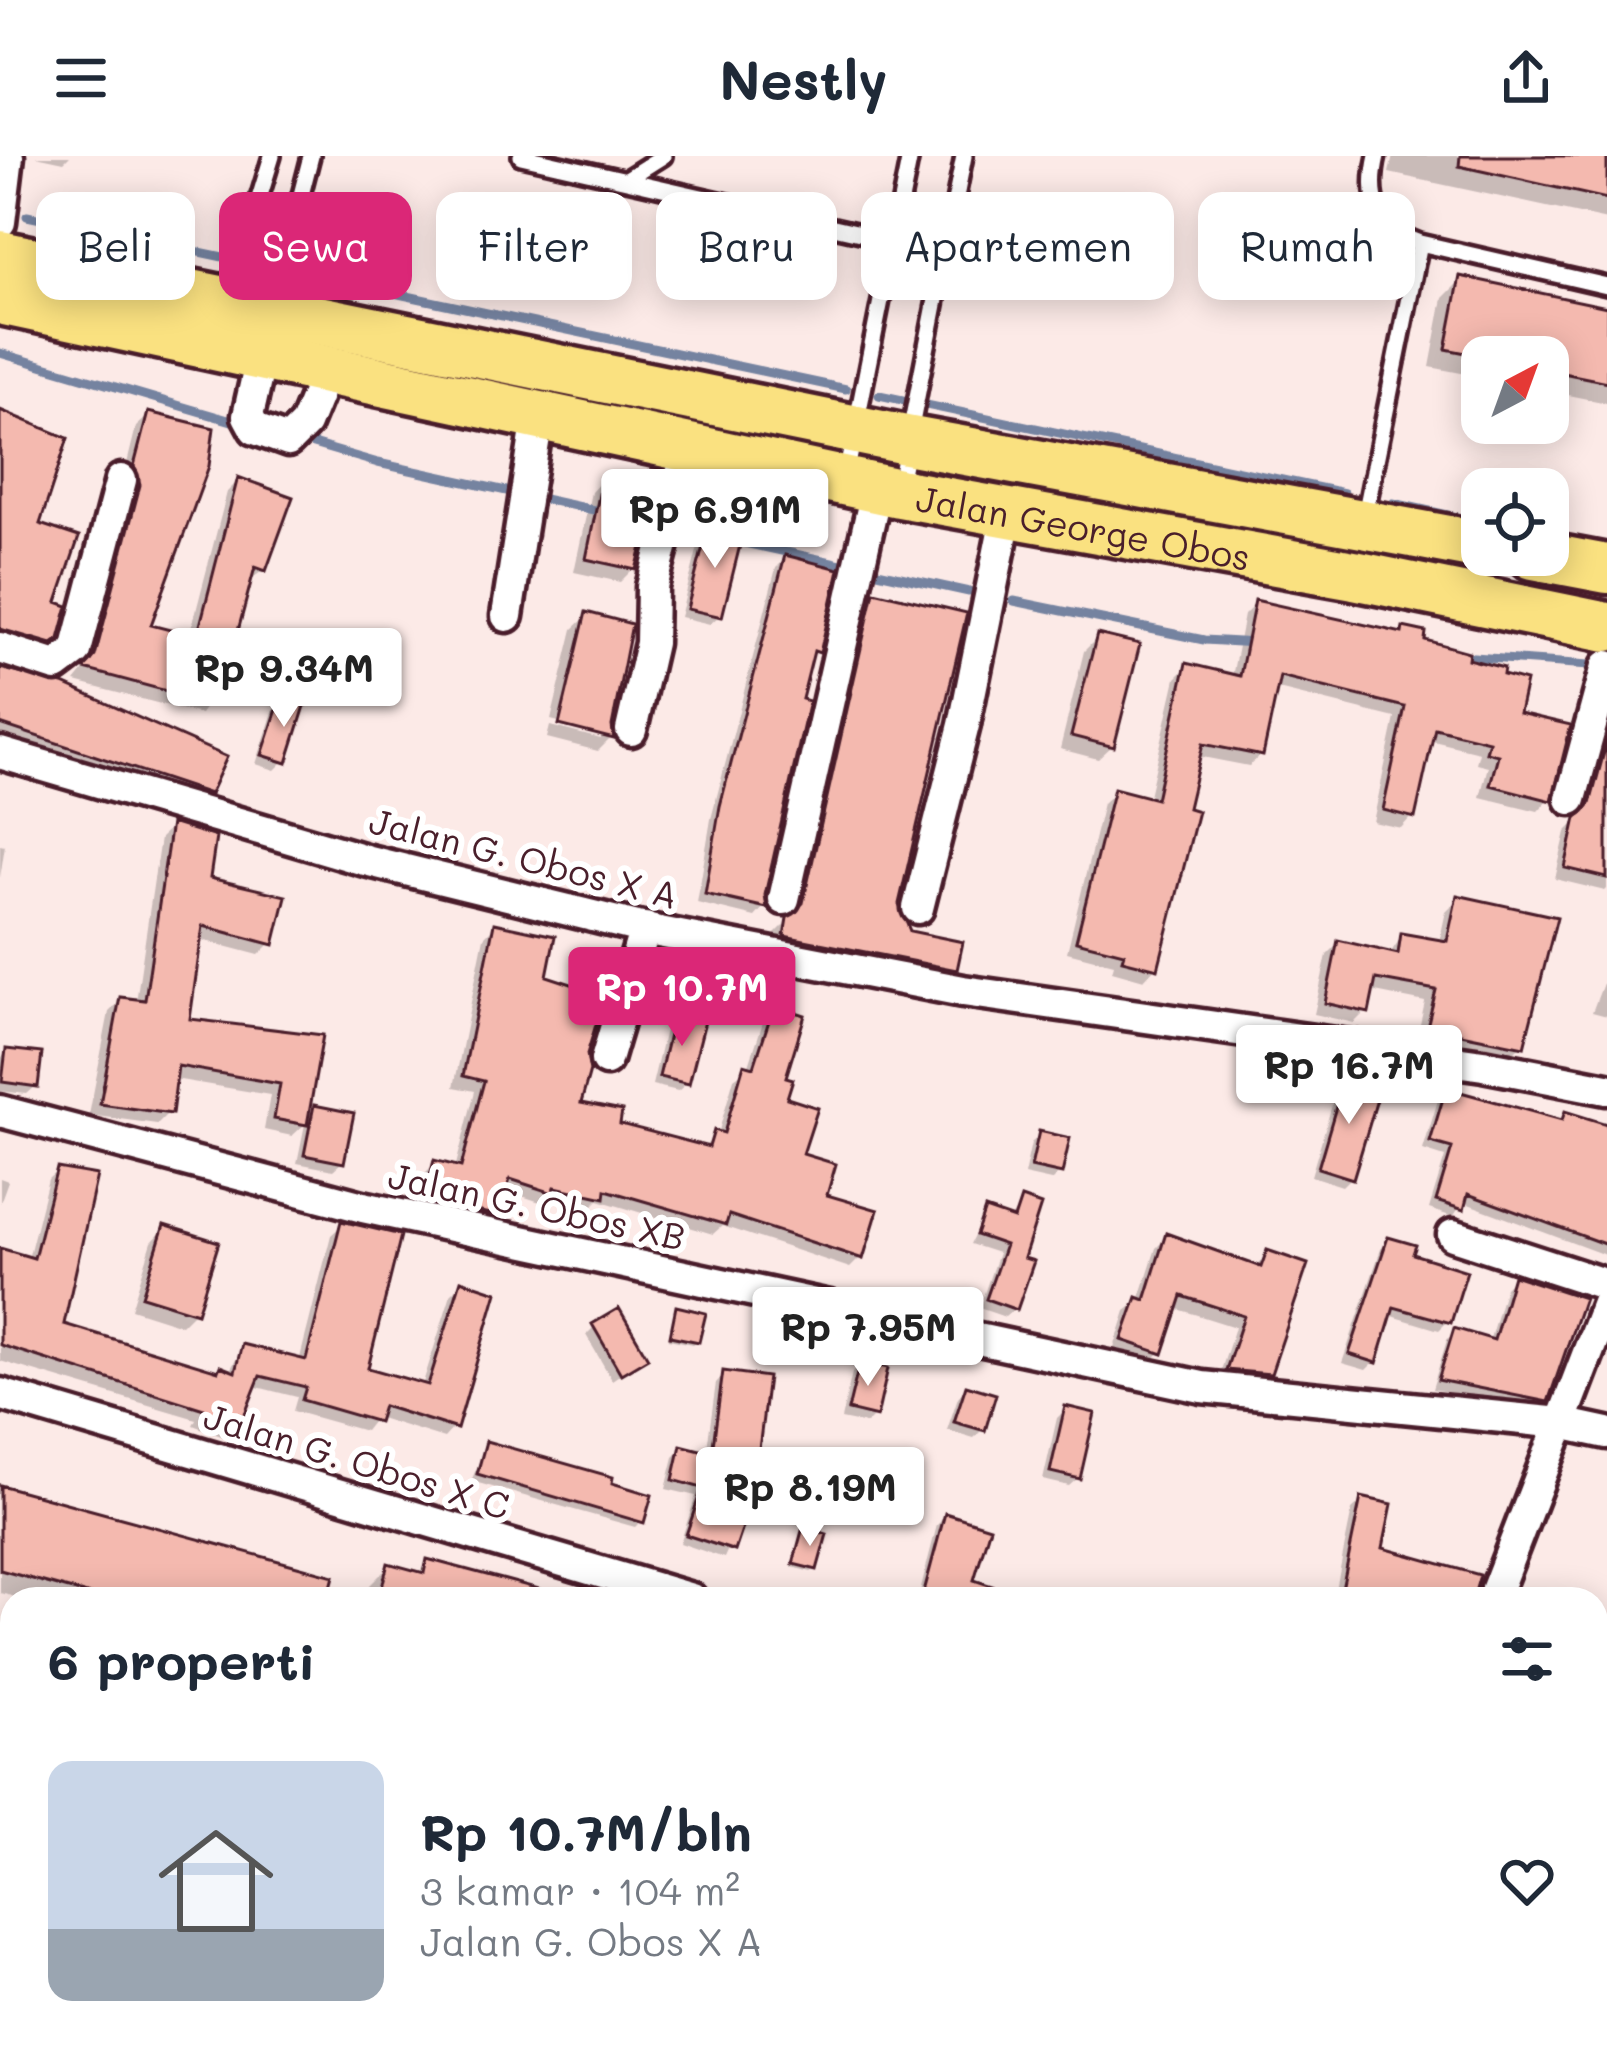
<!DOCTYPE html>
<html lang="id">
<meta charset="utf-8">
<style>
:root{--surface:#fff;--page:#f6f6f7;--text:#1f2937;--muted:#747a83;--line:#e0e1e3;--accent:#db2777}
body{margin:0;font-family:Mali,sans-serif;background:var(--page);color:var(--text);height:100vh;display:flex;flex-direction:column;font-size:45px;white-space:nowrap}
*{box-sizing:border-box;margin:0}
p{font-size:39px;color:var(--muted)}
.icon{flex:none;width:66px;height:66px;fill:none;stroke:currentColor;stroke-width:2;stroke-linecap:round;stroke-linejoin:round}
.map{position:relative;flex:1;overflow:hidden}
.drawer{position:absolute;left:0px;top:1431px;width:1608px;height:471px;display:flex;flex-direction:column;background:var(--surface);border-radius:36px 36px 0 0;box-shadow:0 6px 30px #0003}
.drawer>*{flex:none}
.top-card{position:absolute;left:36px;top:36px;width:1536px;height:108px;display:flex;gap:24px}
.needle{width:78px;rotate:41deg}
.buttons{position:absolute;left:1461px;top:180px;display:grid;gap:24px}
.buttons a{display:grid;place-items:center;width:108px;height:108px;border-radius:24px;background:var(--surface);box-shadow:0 6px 30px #0003;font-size:60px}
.price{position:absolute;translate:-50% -102px;padding:0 27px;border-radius:12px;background:#fff;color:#222;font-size:39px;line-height:78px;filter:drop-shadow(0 3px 6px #0008)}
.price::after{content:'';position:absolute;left:50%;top:72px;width:36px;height:27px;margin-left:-18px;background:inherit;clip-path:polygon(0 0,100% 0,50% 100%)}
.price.active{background:var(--accent);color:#fff}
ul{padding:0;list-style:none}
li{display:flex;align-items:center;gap:36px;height:300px;padding:0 48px}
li+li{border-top:3px solid var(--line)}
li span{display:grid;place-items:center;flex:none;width:336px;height:240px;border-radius:24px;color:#555}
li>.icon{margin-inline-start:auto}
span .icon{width:144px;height:144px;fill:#fffc;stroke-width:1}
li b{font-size:51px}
h2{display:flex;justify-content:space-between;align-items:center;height:144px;padding:0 48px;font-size:51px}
.chip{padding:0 42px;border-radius:24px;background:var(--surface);box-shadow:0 6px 30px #0003;font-size:42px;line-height:108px}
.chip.active{background:var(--accent);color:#fff}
header{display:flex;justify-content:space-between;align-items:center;height:156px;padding:0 48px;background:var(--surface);font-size:54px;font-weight:800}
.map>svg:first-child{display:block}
</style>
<header><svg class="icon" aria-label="menu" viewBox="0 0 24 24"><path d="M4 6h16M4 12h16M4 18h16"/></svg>Nestly<svg class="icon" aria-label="share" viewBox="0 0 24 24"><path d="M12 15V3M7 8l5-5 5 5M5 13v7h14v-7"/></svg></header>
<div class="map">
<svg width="1607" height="1900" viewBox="0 0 1607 1900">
<rect width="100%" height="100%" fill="#fceae7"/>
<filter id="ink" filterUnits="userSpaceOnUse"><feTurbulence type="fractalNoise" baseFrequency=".00833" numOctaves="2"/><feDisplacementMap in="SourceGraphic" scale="24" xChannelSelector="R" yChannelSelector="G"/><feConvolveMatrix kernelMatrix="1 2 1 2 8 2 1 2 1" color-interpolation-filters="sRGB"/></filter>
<g filter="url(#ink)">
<!-- green -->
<path fill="#b8d48c" stroke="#817a5c" stroke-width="3" d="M 623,1890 L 945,1890 L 942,1900 L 621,1900 Z"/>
<!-- shadow -->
<path fill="#0003" d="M 36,0 L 70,0 L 64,6 Z
M 1393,0 L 1607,0 L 1607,64 L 1389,17 Z
M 1461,124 L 1607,154 L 1607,247 L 1548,235 L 1548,201 L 1482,201 L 1482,221 L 1430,211 L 1443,142 Z
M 0,257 L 36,370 L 53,448 L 56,482 L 42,496 L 0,490 Z
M 149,259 L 147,471 L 189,482 L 227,336 L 239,324 L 264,414 L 248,425 L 230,492 L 229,518 L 200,558 L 75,526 L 83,516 L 129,343 L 123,324 L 136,271 Z
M 604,322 L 634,412 L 620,426 L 574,416 L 591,336 Z
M 710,371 L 719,460 L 710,468 L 680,461 L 701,379 Z
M 786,402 L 817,495 L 809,503 L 762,739 L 764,751 L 755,761 L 697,747 L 711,663 L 776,412 Z
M 875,438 L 896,747 L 907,777 L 954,812 L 941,826 L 772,793 L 775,778 L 791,762 L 861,451 Z
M 1256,447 L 1421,487 L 1464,505 L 1515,559 L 1549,643 L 1538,655 L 1480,641 L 1488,610 L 1476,607 L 1479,596 L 1429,584 L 1412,660 L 1401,672 L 1373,666 L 1395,562 L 1274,532 L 1261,599 L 1249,610 L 1197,600 L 1155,812 L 1144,824 L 1112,815 L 1114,808 L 1067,796 L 1103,647 L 1115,636 L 1148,644 L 1176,522 L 1187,511 L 1232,521 L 1244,459 Z
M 587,460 L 611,582 L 598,595 L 547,582 L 550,570 L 601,583 L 601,577 L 551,564 L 573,473 Z
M 1098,481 L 1112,590 L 1098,603 L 1060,593 L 1084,495 Z
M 0,513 L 207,636 L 194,650 L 0,585 Z
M 282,545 L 284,605 L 275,614 L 256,608 L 274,553 Z
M 1607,585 L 1607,733 L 1605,735 L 1555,723 L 1566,676 L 1580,662 L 1598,594 Z
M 172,671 L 207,724 L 271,787 L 259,799 L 198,783 L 186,865 L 320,882 L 305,961 L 315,952 L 342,1006 L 333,1014 L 297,1007 L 305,968 L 292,980 L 264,974 L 270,939 L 174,923 L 169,956 L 157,968 L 89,959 L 109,856 L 121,844 L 136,846 L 160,682 Z
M 0,688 L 5,689 L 0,722 Z
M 1458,743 L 1521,889 L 1509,901 L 1417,882 L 1425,846 L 1370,835 L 1366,855 L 1354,867 L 1314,858 L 1327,799 L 1339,787 L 1389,799 L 1402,780 L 1439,787 L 1446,755 Z
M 495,770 L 544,822 L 584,898 L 577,949 L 616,970 L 703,992 L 718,978 L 734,922 L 748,912 L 764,863 L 775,852 L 784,944 L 799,1000 L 861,1101 L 850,1112 L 722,1070 L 713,1078 L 598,1044 L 591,1051 L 544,1041 L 540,1046 L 504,1034 L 498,1059 L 487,1070 L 442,1060 L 444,1052 L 417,1045 L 424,1018 L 434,1008 L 455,1013 L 475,935 L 454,931 L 484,781 Z
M 1607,817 L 1607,860 L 1592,856 Z
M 675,862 L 687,927 L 678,935 L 652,929 L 666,870 Z
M 7,896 L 36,930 L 27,938 L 0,935 L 0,903 Z
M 1346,923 L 1351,1021 L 1342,1030 L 1311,1020 L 1337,932 Z
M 1447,935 L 1558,966 L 1566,958 L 1607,969 L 1605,1099 L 1463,1046 L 1453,1061 L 1429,1053 L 1445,1001 L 1423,994 L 1438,944 Z
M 1040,979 L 1059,1017 L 1051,1025 L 1024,1019 L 1031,987 Z
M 59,1013 L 60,1170 L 216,1218 L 229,1216 L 243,1191 L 299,1206 L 331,1079 L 342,1069 L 364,1214 L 422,1230 L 451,1138 L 462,1127 L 454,1271 L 444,1282 L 376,1261 L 365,1275 L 293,1255 L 297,1241 L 253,1230 L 237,1271 L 226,1282 L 193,1269 L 196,1263 L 0,1205 L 0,1095 L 28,1103 L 48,1023 Z
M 0,1022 L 8,1025 L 0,1047 Z
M 1022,1045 L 1014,1153 L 1005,1161 L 979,1152 L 998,1097 L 970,1088 L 986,1056 L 1010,1064 Z
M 165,1072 L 194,1156 L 181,1169 L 131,1153 L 152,1086 Z
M 1167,1081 L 1255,1112 L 1268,1097 L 1268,1217 L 1257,1228 L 1218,1224 L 1235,1171 L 1175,1152 L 1160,1196 L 1149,1208 L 1113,1195 L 1126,1155 L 1139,1145 L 1156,1092 Z
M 1389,1084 L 1409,1100 L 1448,1165 L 1439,1174 L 1389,1159 L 1375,1205 L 1366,1214 L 1342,1207 L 1381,1093 Z
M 1514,1122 L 1546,1244 L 1537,1253 L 1432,1233 L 1447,1184 L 1455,1175 L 1489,1186 L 1505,1131 Z
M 677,1154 L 697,1185 L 693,1188 L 668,1183 Z
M 594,1171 L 644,1202 L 612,1224 L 586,1179 Z
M 860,1208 L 874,1260 L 866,1268 L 841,1263 L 852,1217 Z
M 724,1218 L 753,1311 L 774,1349 L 765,1358 L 746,1353 L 724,1402 L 680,1387 L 696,1340 L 666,1333 L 674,1301 L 682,1293 L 706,1299 L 716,1227 Z
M 966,1232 L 982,1274 L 974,1282 L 947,1274 L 958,1241 Z
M 1066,1253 L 1078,1322 L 1069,1330 L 1043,1324 L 1057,1262 Z
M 487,1288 L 608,1329 L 642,1364 L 635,1371 L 471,1325 Z
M 0,1332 L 325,1443 L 23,1443 L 0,1437 Z
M 1362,1345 L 1379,1394 L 1470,1443 L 1334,1443 L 1352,1354 Z
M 945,1361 L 971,1426 L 985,1443 L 918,1443 L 937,1369 Z
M 804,1375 L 815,1413 L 811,1416 L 792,1411 Z
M 428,1407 L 518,1443 L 367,1443 L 370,1429 L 389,1410 L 417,1418 Z
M 0,1638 L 10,1641 L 0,1680 Z
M 1596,1648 L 1607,1652 L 1607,1723 L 1596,1719 Z
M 70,1890 L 120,1890 L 117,1900 L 68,1900 Z
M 277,1890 L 526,1890 L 523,1900 L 288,1900 L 275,1896 Z"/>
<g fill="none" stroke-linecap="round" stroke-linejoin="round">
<!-- stream -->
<path stroke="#7583a0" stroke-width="9" d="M 27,60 L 223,101
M 255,108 L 266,110
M 299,117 L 846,233
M 0,197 L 242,268
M 879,239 L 1344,337
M 299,284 L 378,307 L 603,356
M 1393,347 L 1475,365
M 637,364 L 715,381
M 731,384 L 969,436
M 1014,445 L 1204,484 L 1257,487
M 1459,500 L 1604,510"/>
</g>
<!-- building -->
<path fill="#f4b9af" stroke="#4a1f2b" stroke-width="3" d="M 1460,0 L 1607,0 L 1607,43 L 1459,10 Z
M 1460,120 L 1607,151 L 1607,226 L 1548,214 L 1548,201 L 1486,201 L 1446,193 Z
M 0,254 L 68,282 L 40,368 L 79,381 L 57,446 L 68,450 L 59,483 L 52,488 L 0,473 Z
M 148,256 L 214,272 L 209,310 L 151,469 L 197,481 L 238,321 L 293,341 L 266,415 L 255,411 L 234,490 L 238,491 L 232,519 L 223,517 L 215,548 L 84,513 L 95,500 L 140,329 L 134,310 Z
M 603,319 L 658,330 L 636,414 L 586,403 Z
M 709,367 L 743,377 L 722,461 L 687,453 Z
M 785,399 L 839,413 L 820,497 L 814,495 L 802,543 L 809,545 L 765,739 L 767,752 L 705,738 L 720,650 Z
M 874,435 L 967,457 L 899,748 L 910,775 L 963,786 L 957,814 L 784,780 L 787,762 L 803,747 Z
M 1255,444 L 1402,477 L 1403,471 L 1426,476 L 1425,484 L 1469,496 L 1468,503 L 1504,512 L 1503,519 L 1526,525 L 1519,557 L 1571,569 L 1552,645 L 1490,629 L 1498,599 L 1486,596 L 1489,585 L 1435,572 L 1415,662 L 1383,654 L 1405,551 L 1280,520 L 1263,600 L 1203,588 L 1188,652 L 1198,655 L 1158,813 L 1122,804 L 1124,797 L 1076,785 L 1114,632 L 1156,643 L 1186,507 L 1240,520 Z
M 586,456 L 632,468 L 612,570 L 614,583 L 559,569 Z
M 1097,478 L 1140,488 L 1114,591 L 1071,580 Z
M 0,512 L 63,528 L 227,601 L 210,638 L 0,568 Z
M 281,541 L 305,550 L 287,607 L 262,599 Z
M 1607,585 L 1607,722 L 1565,712 L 1576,662 L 1590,648 Z
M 171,667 L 216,681 L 210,722 L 286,740 L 274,789 L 203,770 L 190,863 L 323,879 L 307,969 L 274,963 L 280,928 L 178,910 L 172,958 L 100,948 L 120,841 L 145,844 Z
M 1457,739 L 1557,761 L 1524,891 L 1427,871 L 1436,834 L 1376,823 L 1369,857 L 1325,847 L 1338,784 L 1398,798 L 1401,777 L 1447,785 Z
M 494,767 L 555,780 L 547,820 L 605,839 L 587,898 L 590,915 L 581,947 L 622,955 L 620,968 L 709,991 L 714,974 L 724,977 L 744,908 L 754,911 L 774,849 L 805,859 L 786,921 L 793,923 L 787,942 L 818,952 L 803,998 L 836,1008 L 827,1039 L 878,1054 L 863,1103 L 729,1059 L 726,1069 L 606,1034 L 605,1042 L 555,1031 L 553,1037 L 510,1023 L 500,1060 L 451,1050 L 453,1041 L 426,1035 L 434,1004 L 461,1011 L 484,925 L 463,920 Z
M 674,858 L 705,865 L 689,928 L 659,921 Z
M 6,893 L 42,897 L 38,931 L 2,926 Z
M 1345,920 L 1381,930 L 1353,1023 L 1318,1012 Z
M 1446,932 L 1562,964 L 1565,955 L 1607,968 L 1607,1089 L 1468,1038 L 1464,1054 L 1436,1045 L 1452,992 L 1430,986 Z
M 314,949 L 354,957 L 344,1007 L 304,999 Z
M 1039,975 L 1070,982 L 1062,1018 L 1031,1011 Z
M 57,1012 L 97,1019 L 64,1168 L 218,1215 L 220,1210 L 235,1216 L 242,1188 L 306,1204 L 341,1065 L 401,1079 L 368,1212 L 428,1229 L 461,1124 L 497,1136 L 457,1273 L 383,1250 L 378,1266 L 302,1244 L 306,1231 L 260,1220 L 239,1273 L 202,1259 L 204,1253 L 0,1189 L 0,1092 L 34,1102 Z
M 1021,1042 L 1041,1049 L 1024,1102 L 1034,1105 L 1017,1154 L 986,1143 L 1005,1089 L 976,1079 L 985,1053 L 1014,1063 Z
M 164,1069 L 219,1086 L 197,1157 L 142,1140 Z
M 1166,1077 L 1261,1111 L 1267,1094 L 1308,1108 L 1271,1218 L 1226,1214 L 1244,1160 L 1182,1140 L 1163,1198 L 1122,1184 L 1137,1141 L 1145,1144 Z
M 1388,1081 L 1416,1089 L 1413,1098 L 1467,1115 L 1451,1167 L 1394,1151 L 1377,1207 L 1349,1198 Z
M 1513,1119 L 1584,1142 L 1548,1246 L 1438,1224 L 1454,1172 L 1494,1184 Z
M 676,1150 L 706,1157 L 699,1186 L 670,1180 Z
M 619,1152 L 648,1202 L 621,1218 L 592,1168 Z
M 860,1205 L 888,1212 L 877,1261 L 848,1254 Z
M 723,1215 L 768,1221 L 757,1309 L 785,1316 L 776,1351 L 752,1345 L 735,1395 L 686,1379 L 702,1332 L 673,1324 L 681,1289 L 712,1297 Z
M 966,1229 L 996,1238 L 985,1275 L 954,1266 Z
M 1065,1250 L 1095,1257 L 1080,1323 L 1050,1316 Z
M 486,1285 L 613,1321 L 612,1327 L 652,1339 L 644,1367 L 477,1318 Z
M 0,1329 L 334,1420 L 328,1443 L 105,1443 L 0,1414 Z
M 1361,1341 L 1392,1348 L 1383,1392 L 1480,1419 L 1473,1443 L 1340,1443 Z
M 945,1357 L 990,1371 L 974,1424 L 1019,1439 L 1018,1443 L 922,1443 Z
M 803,1371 L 827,1378 L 817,1414 L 793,1408 Z
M 427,1403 L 547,1435 L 546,1443 L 379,1443 L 388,1407 L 424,1417 Z"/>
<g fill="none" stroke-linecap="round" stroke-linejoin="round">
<!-- lane casing -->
<g stroke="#4a1f2b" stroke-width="24">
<path id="lane" d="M 521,0 L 891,84
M 1377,0 C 1367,43 1377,72 1420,87
M 628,22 L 663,0
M 230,138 L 272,0
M 273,148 L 311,0
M 846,319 L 910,0
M 899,333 L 964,0
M 1364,364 L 1420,87 L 1607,130
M 0,1526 L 12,1530
M 218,1900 L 220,1890
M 966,1900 L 968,1890"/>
</g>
<!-- street casing -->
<g stroke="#4a1f2b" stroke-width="39">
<path id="street" d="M 0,66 L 8,0
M 262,198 L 248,260 L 255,273 L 288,285 L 305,268 L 328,212
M 507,460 L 538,261
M 0,492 L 56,510 L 76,495 L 121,324
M 631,574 L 651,487 L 652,431 L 688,291
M 0,597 L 365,704 L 654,775 L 963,835 L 1483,909 L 1607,933
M 1571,643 L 1607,510
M 784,743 L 877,331
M 918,752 L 964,569 L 1007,356
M 606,904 L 645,772
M 0,955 L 363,1051 L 1202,1231 L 1561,1267 L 1493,1443
M 1453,1079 L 1607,1129
M 1607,1147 L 1561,1267 L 1607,1277
M 0,1238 L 691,1443
M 1596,1780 L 1607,1783"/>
</g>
<!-- primary casing -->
<g stroke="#4a1f2b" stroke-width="57">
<g id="primary">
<path d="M 0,99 L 906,284 L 1482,390"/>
<path id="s1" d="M 0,144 L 899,337 L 1354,419 L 1607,471"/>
<path d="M 1533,399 L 1607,413"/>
</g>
</g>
<!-- lane -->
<use href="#lane" stroke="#fff" stroke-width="15"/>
<!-- street -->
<use href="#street" stroke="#fff" stroke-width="30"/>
<!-- primary -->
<use href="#primary" stroke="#fae180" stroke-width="48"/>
</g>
</g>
<g text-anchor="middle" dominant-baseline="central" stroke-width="12" stroke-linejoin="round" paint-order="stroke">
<!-- street labels -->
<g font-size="36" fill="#4a1f2b" stroke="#fff">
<text stroke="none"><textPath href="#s1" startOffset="1107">Jalan George Obos</textPath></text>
<text transform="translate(524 701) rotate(14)">Jalan G. Obos X A</text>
<text transform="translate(537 1049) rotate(12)">Jalan G. Obos XB</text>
<text transform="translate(357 1304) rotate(17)">Jalan G. Obos X C</text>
</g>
</g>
</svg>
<div class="buttons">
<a><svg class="needle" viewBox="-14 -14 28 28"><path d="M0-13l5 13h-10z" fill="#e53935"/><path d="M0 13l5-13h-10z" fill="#747a83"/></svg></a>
<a><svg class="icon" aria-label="locate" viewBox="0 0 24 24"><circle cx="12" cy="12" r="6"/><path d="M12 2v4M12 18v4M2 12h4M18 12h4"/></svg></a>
</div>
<b class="price" style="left:715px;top:415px">Rp 6.91M</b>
<b class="price" style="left:284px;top:574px">Rp 9.34M</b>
<b class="price active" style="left:682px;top:893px">Rp 10.7M</b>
<b class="price" style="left:1349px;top:971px">Rp 16.7M</b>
<b class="price" style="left:868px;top:1233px">Rp 7.95M</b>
<b class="price" style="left:810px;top:1393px">Rp 8.19M</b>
<div class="top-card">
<a class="chip">Beli</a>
<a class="chip active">Sewa</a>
<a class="chip">Filter</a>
<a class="chip">Baru</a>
<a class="chip">Apartemen</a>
<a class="chip">Rumah</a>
</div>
<section class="drawer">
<h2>6 properti<svg class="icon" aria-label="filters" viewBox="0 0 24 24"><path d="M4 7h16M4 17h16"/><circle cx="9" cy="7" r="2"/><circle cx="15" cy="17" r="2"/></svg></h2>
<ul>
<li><span style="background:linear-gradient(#c9d6e8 70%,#9aa5b1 0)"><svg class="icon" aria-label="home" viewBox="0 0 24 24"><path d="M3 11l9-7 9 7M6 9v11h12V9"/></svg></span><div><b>Rp 10.7M/bln</b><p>3 kamar · 104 m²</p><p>Jalan G. Obos X A</p></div><svg class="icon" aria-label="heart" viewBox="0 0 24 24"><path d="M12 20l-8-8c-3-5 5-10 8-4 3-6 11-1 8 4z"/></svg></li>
</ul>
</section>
</div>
